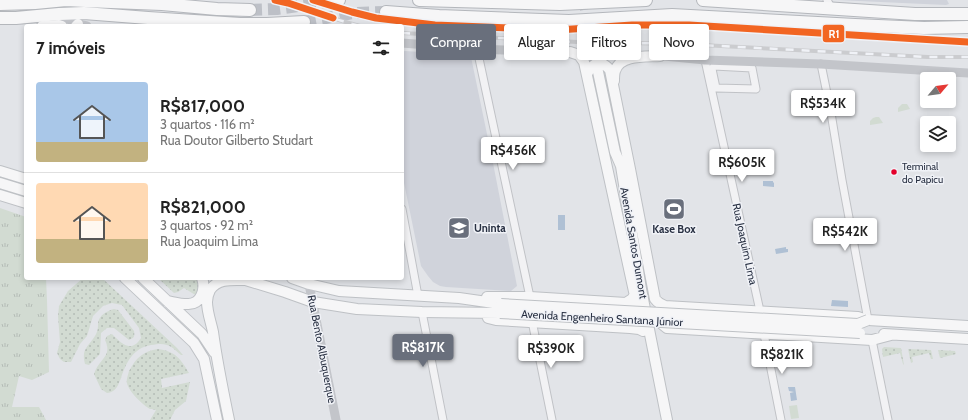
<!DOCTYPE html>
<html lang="pt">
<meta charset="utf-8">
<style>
:root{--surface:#fff;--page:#f6f6f6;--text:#222;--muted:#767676;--line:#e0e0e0;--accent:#696f7c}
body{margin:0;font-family:Cabin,sans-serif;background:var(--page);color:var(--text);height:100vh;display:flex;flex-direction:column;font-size:15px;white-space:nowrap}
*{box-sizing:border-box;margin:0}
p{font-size:13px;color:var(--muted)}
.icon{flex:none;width:22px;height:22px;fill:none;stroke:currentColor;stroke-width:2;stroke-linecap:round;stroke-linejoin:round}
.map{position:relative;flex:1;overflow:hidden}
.details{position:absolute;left:24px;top:24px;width:380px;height:256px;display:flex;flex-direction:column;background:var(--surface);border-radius:4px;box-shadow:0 2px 6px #0003}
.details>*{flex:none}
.guide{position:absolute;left:416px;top:24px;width:380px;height:36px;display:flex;gap:8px}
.needle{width:26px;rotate:61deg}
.fabs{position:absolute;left:920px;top:72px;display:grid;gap:8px}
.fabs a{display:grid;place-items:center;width:36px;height:36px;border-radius:4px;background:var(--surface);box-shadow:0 2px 6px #0003;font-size:20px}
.price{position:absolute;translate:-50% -34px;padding:0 9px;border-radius:4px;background:#fff;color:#222;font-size:13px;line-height:26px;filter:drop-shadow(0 1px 2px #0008)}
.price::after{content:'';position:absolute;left:50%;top:24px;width:12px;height:9px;margin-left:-6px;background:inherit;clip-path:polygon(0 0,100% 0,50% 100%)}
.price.on{background:var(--accent);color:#fff}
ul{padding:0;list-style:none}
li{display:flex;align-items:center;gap:12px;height:100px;padding:0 12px}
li+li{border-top:1px solid var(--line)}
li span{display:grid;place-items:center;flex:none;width:112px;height:80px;border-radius:4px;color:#555}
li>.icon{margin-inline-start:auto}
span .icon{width:48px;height:48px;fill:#fffc;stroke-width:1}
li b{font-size:17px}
h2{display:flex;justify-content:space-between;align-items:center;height:48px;padding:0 12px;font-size:17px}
.pill{padding:0 14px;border-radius:4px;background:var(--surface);box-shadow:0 2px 6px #0003;font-size:14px;line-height:36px}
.pill.on{background:var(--accent);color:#fff}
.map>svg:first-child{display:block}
</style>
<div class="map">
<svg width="968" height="420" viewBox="0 0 968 420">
<defs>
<pattern id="grass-dots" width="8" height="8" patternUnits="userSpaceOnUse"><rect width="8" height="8" fill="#d2dbd2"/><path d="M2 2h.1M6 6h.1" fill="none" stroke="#b4bcb6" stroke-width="1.8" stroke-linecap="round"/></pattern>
<pattern id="park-tufts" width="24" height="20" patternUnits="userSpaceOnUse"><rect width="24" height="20" fill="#d2dbd2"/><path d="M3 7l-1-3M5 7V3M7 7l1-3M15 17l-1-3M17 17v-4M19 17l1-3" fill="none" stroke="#b4bcb6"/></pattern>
</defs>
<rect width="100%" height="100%" fill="#e2e4e8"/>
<!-- built -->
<path fill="#d0d3db" d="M 837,0 L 947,0 L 949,4 L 946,5 Z
M 405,51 L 468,55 L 471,57 L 493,163 L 517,286 L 511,291 L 446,287 L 440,286 L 433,282 L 428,276 L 421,266 L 420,261 L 402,173 L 402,52 Z"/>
<!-- grass -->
<path fill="url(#grass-dots)" d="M 83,278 L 102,278 L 177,348 L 183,355 L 181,355 C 170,345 167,342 151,345 C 133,348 126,363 121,378 C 119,383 117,389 113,391 C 111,392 109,393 107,393 L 101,389 L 94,374 C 99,358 113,357 105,340 L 107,336 L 112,334 C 121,343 131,354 141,338 L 139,328 L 122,305 L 112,303 L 103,306 L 93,316 L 87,336 L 80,344 L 71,362 L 64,362 L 60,359 L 57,353 L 60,342 L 58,316 L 59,306 L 68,291 Z
M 158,278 L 198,278 L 200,280 L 197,296 L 184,288 L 178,292 L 174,293 Z
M 114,309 L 118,310 L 134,331 C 135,337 134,338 129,340 L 114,328 L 107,328 L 101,333 L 100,354 L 89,365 L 85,364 C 81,349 88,347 95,336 C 98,331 98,328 98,323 C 99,315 107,311 114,309 Z
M 884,347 L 901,348 L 904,365 L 903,364 L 900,353 L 883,357 L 882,349 Z
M 158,349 C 175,351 181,359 189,373 L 161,379 L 162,388 L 190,382 L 187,396 L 186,401 L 175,410 L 170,420 L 150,420 L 156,410 C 156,410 151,409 150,409 C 144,406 128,391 127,383 C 126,380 128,375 129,371 C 136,358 143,351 158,349 Z
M 908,349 L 931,350 L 933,359 L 931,359 L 929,353 L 912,357 L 913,362 L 911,363 Z
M 938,350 L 955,351 L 956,354 L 940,358 Z"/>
<!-- park -->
<path fill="url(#park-tufts)" d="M 0,208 L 26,217 L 26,278 L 46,278 L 47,300 L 49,372 L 32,380 L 19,376 L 12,407 L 39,407 L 46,420 L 0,420 Z"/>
<!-- garden -->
<path fill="#d2dbd2" d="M 902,104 L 907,104 L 910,109 L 898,112 L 898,108 Z
M 876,117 L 879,117 L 883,123 L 870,125 L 870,121 L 873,118 Z
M 797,405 L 799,418 L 791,419 L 789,406 Z"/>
<!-- water -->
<path fill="#afc0d4" d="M 763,181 L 773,181 L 773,182 L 774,183 L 774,187 L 763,186 Z
M 558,215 L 565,215 L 565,230 L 558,230 Z
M 786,247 L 786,249 L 788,249 L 788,252 L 776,254 L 775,249 Z
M 832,300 L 848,301 L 848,307 L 831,306 Z
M 788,387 L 795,387 L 797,400 L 791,401 L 790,393 L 794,392 L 789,391 Z"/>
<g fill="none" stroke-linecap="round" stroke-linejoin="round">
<!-- primary-tunnel -->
<path stroke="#bdc0c7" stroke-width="10" stroke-dasharray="10 5" stroke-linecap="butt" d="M 583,0 L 597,67"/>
<!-- highway-tunnel -->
<path stroke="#bdc0c7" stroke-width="12" stroke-dasharray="12 6" stroke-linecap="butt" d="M 250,10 L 277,9 L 333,1
M 304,22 L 353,13 L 386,12"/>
<!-- street casing -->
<g stroke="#c0c2c6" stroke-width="9">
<path id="street" d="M 827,0 L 832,9
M 477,49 L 530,297
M 705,60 L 760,311
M 821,64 L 831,113 L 842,180 L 868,320
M 714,66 L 752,68 L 756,89 L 716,88 L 712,69 Z
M 402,209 L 418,296
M 422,312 L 443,420
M 532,321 L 552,420
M 764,334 L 781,420
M 872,340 L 888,420"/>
</g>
<!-- primary casing -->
<g stroke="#bec1c5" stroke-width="12">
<path id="primary" d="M 42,26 L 59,25 L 62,26
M 76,26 L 78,24
M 570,52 L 579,55 L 584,62 L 640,319
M 597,67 L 615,152 L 621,166 L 641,289 L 667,420
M 587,74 C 593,62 601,59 610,70 L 630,169 L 655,299 C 658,303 660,304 665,306 L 858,317 L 868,320 L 968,326
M 614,81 C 614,78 614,74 615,71 C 620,54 647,57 660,56
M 0,171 L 26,179
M 0,183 L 26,191
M 0,195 L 26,203
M 125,278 L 194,343 L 204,359 L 217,420
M 143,278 L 202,334 L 214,352
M 239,278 L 285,292 L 313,302 L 357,309 L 422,312 L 500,313
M 292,278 L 309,284 L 339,291 L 459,298 L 501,304
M 487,297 L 530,297 L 626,303 L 632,299 L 635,294
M 167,301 C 173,302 180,304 187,304 C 201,305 206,289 202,278
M 661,317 L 662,324 L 667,328 L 872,340 L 891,335
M 488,318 L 496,320 L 630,328 L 639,329 L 643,331
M 884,334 L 968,339
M 229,420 C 223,391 217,362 213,332 C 211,322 207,312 207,302 C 207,298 208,294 210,290 C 218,278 233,280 244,280"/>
</g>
<!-- highway casing -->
<g stroke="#b4b7bc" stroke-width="14">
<path id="highway" d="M 419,0 L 560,4 L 646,0
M 703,0 L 915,14 L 968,14
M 333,1 L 339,0
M 0,4 L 35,3 L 66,0 L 86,1 L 162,4 L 217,9 L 250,10
M 386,12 L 439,16 L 569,21 L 672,15 L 855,25 L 924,28 L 968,27
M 0,18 L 16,18 L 59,14 L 84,13 L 148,18 L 240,24 L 267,24 L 304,22"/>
</g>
<!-- street -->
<use href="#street" stroke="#f2f2f4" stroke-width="7"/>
<!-- secondary -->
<path stroke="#c3c5ca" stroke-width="9" d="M 59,14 L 78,24 L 87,26
M 402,43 L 477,49 L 639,55
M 654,55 L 705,60 L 821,64 L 968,73
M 309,284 L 336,420"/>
<!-- primary -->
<use href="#primary" stroke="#f6f6f7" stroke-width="10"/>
<!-- highway -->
<use href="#highway" stroke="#f6f6f7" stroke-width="12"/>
<!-- rail casing -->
<g stroke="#cbcccf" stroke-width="4">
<path id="rail" d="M 275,0 C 304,7 331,19 360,26
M 402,33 L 577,42 L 683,44 L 928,57 L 968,57"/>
</g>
<!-- rail -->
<use href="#rail" stroke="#f0f2f7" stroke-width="2.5" stroke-dasharray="8" stroke-linecap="butt"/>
<!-- primary-bridge casing -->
<g stroke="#bec1c5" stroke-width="12" stroke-linecap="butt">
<path id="primary-bridge" d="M 501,304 L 858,324 L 868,320
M 500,313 L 860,333"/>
</g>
<!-- primary-bridge -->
<use href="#primary-bridge" stroke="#f6f6f7" stroke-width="10"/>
<!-- rail-1 casing -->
<g stroke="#f0f2f7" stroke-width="10">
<path id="rail-1" d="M 275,0 L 288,3 L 333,18
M 313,0 L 352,12 L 376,18 L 435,25 L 558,30 L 632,25 L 689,25 L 968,42"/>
</g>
<!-- rail-1 -->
<use href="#rail-1" stroke="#f26522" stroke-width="7"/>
</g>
<!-- icons -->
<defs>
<g id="stadium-square" transform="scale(1.15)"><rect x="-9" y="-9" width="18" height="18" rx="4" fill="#696f7c" stroke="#f0f2f7"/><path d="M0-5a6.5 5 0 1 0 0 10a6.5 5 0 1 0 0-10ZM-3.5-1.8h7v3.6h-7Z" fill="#fff"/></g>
<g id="university-square" transform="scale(1.15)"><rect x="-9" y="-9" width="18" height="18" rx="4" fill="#696f7c" stroke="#f0f2f7"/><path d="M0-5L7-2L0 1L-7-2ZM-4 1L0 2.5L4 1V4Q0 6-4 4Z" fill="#fff"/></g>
</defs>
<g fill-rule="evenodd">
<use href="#stadium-square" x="674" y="209"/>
<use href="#university-square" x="459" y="228"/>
</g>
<!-- markers -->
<circle fill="#e4002b" stroke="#f0f2f7" stroke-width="1.5" cx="894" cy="172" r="3.5"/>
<g text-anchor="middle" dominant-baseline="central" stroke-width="3" stroke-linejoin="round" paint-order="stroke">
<!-- bus labels -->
<g font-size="10" fill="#283042" stroke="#f0f2f7" text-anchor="start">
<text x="902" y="166">Terminal<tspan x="902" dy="13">do Papicu</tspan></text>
</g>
<!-- poi labels -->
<g font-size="11" font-weight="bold" fill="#283042" stroke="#f0f2f7" text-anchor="start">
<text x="474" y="228">Uninta</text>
<text x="674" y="229" text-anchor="middle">Kase Box</text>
</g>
<!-- street labels -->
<g font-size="11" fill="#283042" stroke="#f0f2f7">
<text transform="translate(634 243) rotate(80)">Avenida Santos Dumont</text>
<text transform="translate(745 244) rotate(78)">Rua Joaquim Lima</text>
<text transform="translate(602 318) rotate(3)">Avenida Engenheiro Santana Júnior</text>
<text transform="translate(322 349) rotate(79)">Rua Bento Albuquerque</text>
</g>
</g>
<rect stroke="#f0f2f7" stroke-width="1.5" x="822" y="24" width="23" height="19" rx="4" fill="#f26522"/>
<g font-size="11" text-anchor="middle" font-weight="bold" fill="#fff">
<text x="834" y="38">R1</text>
</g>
</svg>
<div class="fabs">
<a><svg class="needle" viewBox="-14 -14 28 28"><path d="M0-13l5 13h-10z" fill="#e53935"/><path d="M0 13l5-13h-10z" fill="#767676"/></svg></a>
<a><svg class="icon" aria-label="layers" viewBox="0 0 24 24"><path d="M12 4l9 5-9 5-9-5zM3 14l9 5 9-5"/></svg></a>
</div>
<b class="price" style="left:823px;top:124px">R$534K</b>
<b class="price" style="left:513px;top:171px">R$456K</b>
<b class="price" style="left:742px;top:183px">R$605K</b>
<b class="price" style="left:845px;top:252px">R$542K</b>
<b class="price on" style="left:423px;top:368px">R$817K</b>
<b class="price" style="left:551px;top:369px">R$390K</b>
<b class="price" style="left:782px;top:375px">R$821K</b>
<div class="guide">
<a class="pill on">Comprar</a>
<a class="pill">Alugar</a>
<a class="pill">Filtros</a>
<a class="pill">Novo</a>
</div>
<section class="details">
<h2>7 imóveis<svg class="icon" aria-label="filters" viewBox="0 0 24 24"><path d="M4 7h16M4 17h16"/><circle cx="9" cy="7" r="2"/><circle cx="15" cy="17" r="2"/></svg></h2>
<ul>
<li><span style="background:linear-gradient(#a9c7e8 75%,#c2b280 0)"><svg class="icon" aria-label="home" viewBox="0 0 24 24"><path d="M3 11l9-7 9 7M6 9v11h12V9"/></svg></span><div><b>R$817,000</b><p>3 quartos · 116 m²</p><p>Rua Doutor Gilberto Studart</p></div></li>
<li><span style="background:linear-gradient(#ffd9b3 70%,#c2b280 0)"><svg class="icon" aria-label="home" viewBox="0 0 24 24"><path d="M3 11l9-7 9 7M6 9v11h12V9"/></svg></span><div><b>R$821,000</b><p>3 quartos · 92 m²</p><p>Rua Joaquim Lima</p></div></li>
</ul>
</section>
</div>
